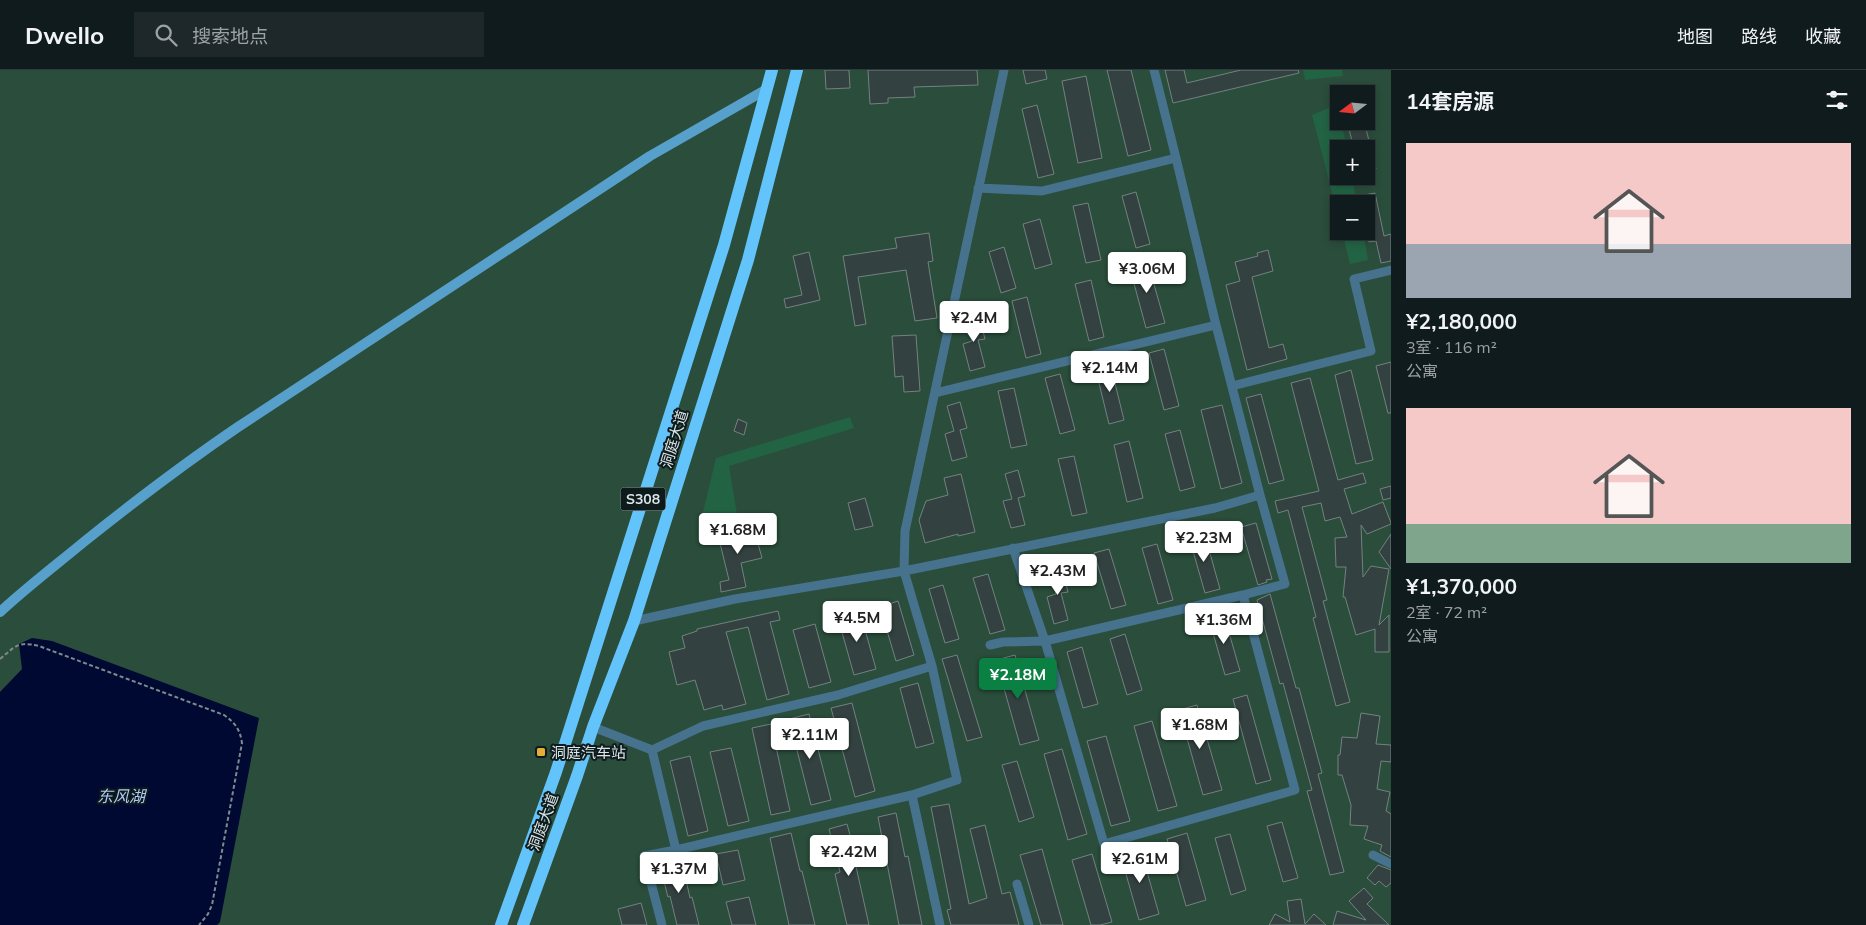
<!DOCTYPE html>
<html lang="zh">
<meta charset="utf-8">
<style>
:root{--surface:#101b1d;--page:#1e282a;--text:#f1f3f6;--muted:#9ca1a4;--line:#30393b;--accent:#0b8043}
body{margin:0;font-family:Mulish,"Noto Sans SC",sans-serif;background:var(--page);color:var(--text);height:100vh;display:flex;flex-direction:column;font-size:19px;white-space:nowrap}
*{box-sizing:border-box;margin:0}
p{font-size:16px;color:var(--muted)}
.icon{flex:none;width:28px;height:28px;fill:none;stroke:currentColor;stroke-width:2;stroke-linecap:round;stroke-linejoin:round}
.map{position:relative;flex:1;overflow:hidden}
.panel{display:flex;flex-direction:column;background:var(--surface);width:475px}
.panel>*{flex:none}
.needle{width:32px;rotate:254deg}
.buttons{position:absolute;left:1330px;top:15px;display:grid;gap:10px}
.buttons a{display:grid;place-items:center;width:45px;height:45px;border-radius:0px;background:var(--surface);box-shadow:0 2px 8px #0003,0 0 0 1px var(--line);font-size:25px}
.price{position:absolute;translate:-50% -42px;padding:0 11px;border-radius:5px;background:#fff;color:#222;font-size:16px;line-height:32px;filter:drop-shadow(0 1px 2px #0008)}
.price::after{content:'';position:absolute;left:50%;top:30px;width:15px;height:11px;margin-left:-8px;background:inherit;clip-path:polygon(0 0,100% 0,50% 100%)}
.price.selected{background:var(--accent);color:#fff}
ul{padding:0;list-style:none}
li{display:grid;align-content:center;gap:10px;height:265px;padding:0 15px}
li span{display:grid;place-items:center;height:155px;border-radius:0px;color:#555}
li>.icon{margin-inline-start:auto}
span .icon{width:90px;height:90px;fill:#fffc;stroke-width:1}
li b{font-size:21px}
h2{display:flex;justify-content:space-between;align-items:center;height:60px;padding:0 15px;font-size:21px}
header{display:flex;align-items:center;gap:30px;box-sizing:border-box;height:70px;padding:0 25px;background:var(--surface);border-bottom:1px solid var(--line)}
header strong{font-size:24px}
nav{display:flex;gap:28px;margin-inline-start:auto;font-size:18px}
.search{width:350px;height:45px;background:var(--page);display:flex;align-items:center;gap:12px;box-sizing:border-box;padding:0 18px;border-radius:0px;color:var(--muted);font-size:19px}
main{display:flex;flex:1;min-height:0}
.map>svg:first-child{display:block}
</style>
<header>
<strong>Dwello</strong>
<div class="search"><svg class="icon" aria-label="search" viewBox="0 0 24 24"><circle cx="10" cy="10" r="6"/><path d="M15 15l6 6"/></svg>搜索地点</div>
<nav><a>地图</a><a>路线</a><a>收藏</a></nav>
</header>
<main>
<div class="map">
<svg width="1391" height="855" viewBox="0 0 1391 855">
<rect width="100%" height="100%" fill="#162427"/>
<!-- green -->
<path fill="#2a4e3b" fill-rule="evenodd" d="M 0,0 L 1391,0 L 1391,855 L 0,855 ZM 1339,24 L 1366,24 L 1366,51 L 1339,51 ZM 1339,79 L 1366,79 L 1366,106 L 1339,106 ZM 1339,134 L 1366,134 L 1366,161 L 1339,161 Z"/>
<!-- forest -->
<path fill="#226344" d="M 1303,0 L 1342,0 L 1343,6 L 1305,10 Z
M 1338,34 L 1339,51 L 1341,51 L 1347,79 L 1339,79 L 1339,106 L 1352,106 L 1357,134 L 1339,134 L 1339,149 L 1312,45 Z
M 1342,161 L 1363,161 L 1368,190 L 1350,194 Z
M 850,347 L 854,358 L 729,396 L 738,451 L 698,463 L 716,388 Z"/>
<!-- water -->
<path fill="#000932" d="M 32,568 L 52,571 L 259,648 L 220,852 L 217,855 L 0,855 L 0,622 L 22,599 L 19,574 Z"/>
<!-- building -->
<path fill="#334240" stroke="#728280" d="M 825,0 L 849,0 L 850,18 L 826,19 Z
M 868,0 L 977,0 L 978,15 L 914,17 L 915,27 L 888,28 L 888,33 L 870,34 Z
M 1023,0 L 1045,0 L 1047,9 L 1026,14 Z
M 1107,0 L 1131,0 L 1151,80 L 1128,86 Z
M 1165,0 L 1184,0 L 1187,13 L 1241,0 L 1298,0 L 1299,3 L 1173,33 Z
M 1086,6 L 1102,88 L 1078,93 L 1062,11 Z
M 1037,35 L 1054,104 L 1038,108 L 1022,39 Z
M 1355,51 L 1364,51 L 1376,99 L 1366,102 L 1366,79 L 1354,79 L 1348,55 L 1356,53 Z
M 1136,122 L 1150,174 L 1136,178 L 1122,126 Z
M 1375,123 L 1384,166 L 1391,164 L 1391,191 L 1381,193 L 1376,171 L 1369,172 L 1366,159 L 1366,134 L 1361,134 L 1359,126 Z
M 1088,133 L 1101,190 L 1086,193 L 1073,136 Z
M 1040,149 L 1052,194 L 1035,199 L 1023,154 Z
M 929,163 L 933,191 L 928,192 L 937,248 L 915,251 L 906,200 L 858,207 L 866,254 L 855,256 L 843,186 L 897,178 L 895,168 Z
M 1004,177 L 1016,218 L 1001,223 L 989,182 Z
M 1268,180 L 1273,201 L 1252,207 L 1269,278 L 1283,274 L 1287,289 L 1247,300 L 1226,215 L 1240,211 L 1235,192 L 1258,186 L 1257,183 Z
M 809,182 L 820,230 L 786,238 L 784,229 L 802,225 L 793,186 Z
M 1147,190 L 1165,253 L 1146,258 L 1129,195 Z
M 1091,210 L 1104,267 L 1089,271 L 1075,214 Z
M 1027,227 L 1041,284 L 1026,288 L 1012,231 Z
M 978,242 L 985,269 L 978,270 L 985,297 L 970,301 L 963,274 L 972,271 L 965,246 Z
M 916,265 L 920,321 L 904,322 L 903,306 L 895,307 L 892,266 Z
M 1164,279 L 1179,336 L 1164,340 L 1149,283 Z
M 1391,292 L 1391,343 L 1388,343 L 1376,296 Z
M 1110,293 L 1124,350 L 1109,354 L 1095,297 Z
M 1351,300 L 1373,390 L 1356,394 L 1335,305 Z
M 1060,304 L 1075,360 L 1060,364 L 1045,308 Z
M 1310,308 L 1338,410 L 1363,403 L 1366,413 L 1344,419 L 1352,444 L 1383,432 L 1391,453 L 1391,454 L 1367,464 L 1361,455 L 1363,507 L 1371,496 L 1389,499 L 1379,555 L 1389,545 L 1389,582 L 1375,582 L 1375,559 L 1356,565 L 1345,527 L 1343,527 L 1346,497 L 1336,497 L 1335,468 L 1347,467 L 1340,447 L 1325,451 L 1321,433 L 1302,437 L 1327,530 L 1323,531 L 1350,632 L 1336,636 L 1313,548 L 1316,547 L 1288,440 L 1278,443 L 1275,431 L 1319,421 L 1291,313 Z
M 1014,318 L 1027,375 L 1011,378 L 998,321 Z
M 1261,324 L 1284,410 L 1269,414 L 1246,328 Z
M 960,332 L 967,358 L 960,360 L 967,387 L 952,391 L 945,364 L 954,361 L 947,336 Z
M 1222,335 L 1242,413 L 1221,419 L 1201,340 Z
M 738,349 L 747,353 L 744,365 L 734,361 Z
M 1180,360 L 1195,417 L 1180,421 L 1165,364 Z
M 1129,371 L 1143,428 L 1127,432 L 1114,375 Z
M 1074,386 L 1087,443 L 1072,446 L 1058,389 Z
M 1018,400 L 1025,426 L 1018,428 L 1025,455 L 1011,458 L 1003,431 L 1012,429 L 1005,404 Z
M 961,404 L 975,462 L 958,466 L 958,464 L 925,473 L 919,450 L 926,431 L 948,425 L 944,408 Z
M 1391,416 L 1391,428 L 1383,430 L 1380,419 Z
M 865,428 L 873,456 L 855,460 L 848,433 Z
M 1256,453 L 1272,509 L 1266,510 L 1267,512 L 1258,515 L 1241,457 Z
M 753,456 L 762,488 L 741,493 L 746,517 L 721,522 L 720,512 L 729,510 L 718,465 Z
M 1204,462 L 1220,519 L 1205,523 L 1189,467 Z
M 1391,464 L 1391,499 L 1379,482 Z
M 1157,474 L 1173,530 L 1158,534 L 1142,478 Z
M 1109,479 L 1126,535 L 1111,539 L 1094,483 Z
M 1061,495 L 1068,522 L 1061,523 L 1068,550 L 1054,554 L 1047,527 L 1056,524 L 1049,499 Z
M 988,504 L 1005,560 L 990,564 L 973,508 Z
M 943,515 L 959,569 L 945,573 L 929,519 Z
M 1270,524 L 1296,618 L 1299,618 L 1322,703 L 1318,704 L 1344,802 L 1330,805 L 1307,721 L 1312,720 L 1283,613 L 1280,614 L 1257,530 Z
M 898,531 L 914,585 L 896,591 L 880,537 Z
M 778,541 L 780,550 L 770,552 L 789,624 L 767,630 L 748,557 L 726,562 L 746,634 L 723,640 L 722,635 L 704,640 L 695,610 L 677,615 L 669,582 L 685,578 L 682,566 L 697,561 L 697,559 Z
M 860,542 L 876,599 L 854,605 L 838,548 Z
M 1224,545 L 1240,601 L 1225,605 L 1209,549 Z
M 815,554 L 831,612 L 809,618 L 793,560 Z
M 1125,564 L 1142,620 L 1127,625 L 1110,569 Z
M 1082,577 L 1098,634 L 1083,638 L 1067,582 Z
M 957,585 L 982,667 L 967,671 L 942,589 Z
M 1015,585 L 1039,670 L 1020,675 L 996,590 Z
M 918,613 L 934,673 L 916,678 L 900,618 Z
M 1247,625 L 1271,710 L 1256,714 L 1233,629 Z
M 852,633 L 875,721 L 855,727 L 831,638 Z
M 1197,635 L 1222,720 L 1203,725 L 1179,640 Z
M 1361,643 L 1380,646 L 1376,674 L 1391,675 L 1391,692 L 1381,691 L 1377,719 L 1390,722 L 1386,741 L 1391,744 L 1391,787 L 1380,781 L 1382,775 L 1364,769 L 1368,756 L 1350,755 L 1351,735 L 1342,705 L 1338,705 L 1338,685 L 1340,685 L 1342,667 L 1357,668 Z
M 809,644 L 831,730 L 811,735 L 789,649 Z
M 1152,651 L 1177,736 L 1158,741 L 1134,656 Z
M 771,654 L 790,741 L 771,745 L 752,658 Z
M 1106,666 L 1130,751 L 1111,756 L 1087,671 Z
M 731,678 L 749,751 L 728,756 L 710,682 Z
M 1062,679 L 1087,764 L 1068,770 L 1044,684 Z
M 690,686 L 708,761 L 688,766 L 670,691 Z
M 1017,691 L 1034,747 L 1019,752 L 1002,695 Z
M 949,734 L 969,834 L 987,828 L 970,759 L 985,755 L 1002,824 L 1010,822 L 1019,855 L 951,855 L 947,840 L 951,839 L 931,737 Z
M 896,743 L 905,787 L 908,786 L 922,855 L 899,855 L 878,747 Z
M 1282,752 L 1298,808 L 1283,812 L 1267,756 Z
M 847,754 L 857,791 L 855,792 L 869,855 L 847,855 L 835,804 L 840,802 L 829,759 Z
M 791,763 L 800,801 L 802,801 L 815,855 L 789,855 L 770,768 Z
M 1187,763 L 1206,830 L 1186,836 L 1167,769 Z
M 1230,764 L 1246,820 L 1231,825 L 1215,768 Z
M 1140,777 L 1159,844 L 1139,850 L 1120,783 Z
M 1042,779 L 1063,855 L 1041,855 L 1020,785 Z
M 738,780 L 745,810 L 723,815 L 716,784 Z
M 1092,784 L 1112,852 L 1100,855 L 1091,855 L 1072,790 Z
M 682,792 L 690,828 L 692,827 L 699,855 L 677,855 L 670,826 L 668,827 L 660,796 Z
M 1378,795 L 1391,800 L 1391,813 L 1386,817 L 1379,811 L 1375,815 L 1367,808 Z
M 1364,818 L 1373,828 L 1367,834 L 1389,855 L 1333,855 L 1337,841 L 1366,850 L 1349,831 Z
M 749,827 L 756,855 L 732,855 L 726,832 Z
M 1301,829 L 1305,854 L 1314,844 L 1326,855 L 1269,855 L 1275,844 L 1290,852 L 1287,831 Z
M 641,833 L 647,855 L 622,855 L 618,839 Z"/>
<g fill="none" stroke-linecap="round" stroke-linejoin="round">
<!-- path -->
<path stroke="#7f8a8c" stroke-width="2" stroke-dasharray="4 2.5" stroke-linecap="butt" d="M 0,589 C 16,576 17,571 39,576 L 224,645 C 235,653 240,659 242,673 L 212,835 L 208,844 L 199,855"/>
<!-- street -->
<path stroke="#46728d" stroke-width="9" d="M 1176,88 L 1216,255
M 978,118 L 1042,121 L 1176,88 L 1154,0
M 1232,316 L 1371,281 L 1354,209 L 1391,200
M 935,323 L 1216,255 L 1260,425 L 1285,514 L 1243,525 L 1295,720 L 1104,774 L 1045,571 L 1013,478
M 634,551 L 735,529 L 904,501 L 905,461 L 1004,0
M 990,575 L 1003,572 L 1045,571 L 1243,525
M 593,657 L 652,680 L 676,780 L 912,725 L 957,710 L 932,596 L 904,501 L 1215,438 L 1260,425
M 652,680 L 703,656 L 838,625 L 932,596
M 912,725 L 940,855
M 1373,785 L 1391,794
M 1017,814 L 1029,855
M 662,855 L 644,786 L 676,780"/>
<!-- secondary -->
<path stroke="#57a0cc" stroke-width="10" d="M 0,542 C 27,517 56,495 85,471 C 135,431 185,393 238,357 L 650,86 L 767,19"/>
<!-- primary -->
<path stroke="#63c4fc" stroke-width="12" d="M 501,855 L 556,702 L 724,175 L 772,0
M 523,855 L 577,706 L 593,657 L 634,551 L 748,190 L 797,0"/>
</g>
<!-- markers -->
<rect fill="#e5ad35" stroke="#0d1b1d" stroke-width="2" x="536" y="677" width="10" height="10" rx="2.5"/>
<g text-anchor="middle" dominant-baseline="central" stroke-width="4" stroke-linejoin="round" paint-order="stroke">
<!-- shield labels -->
<rect fill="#0d1b1d" stroke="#9ea8aa" stroke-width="1" x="620.5" y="417.5" width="45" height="23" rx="4"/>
<g font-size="14" font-weight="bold" fill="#dce5e7">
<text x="643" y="429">S308</text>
</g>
<!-- street labels -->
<g font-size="15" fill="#dce5e7" stroke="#0d1b1d">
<text transform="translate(674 369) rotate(-73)">洞庭大道</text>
<text transform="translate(543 752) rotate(-70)">洞庭大道</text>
</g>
<!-- poi labels -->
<g font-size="15" fill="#dce5e7" stroke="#0d1b1d" text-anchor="start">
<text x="551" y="682">洞庭汽车站</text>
</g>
<!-- water labels -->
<g font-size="16" font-style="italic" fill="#b1c9f6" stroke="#0d1b1d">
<text x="121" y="726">东风湖</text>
</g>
</g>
</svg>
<div class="buttons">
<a><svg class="needle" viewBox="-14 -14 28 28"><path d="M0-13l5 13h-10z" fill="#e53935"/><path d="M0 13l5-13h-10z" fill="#9ca1a4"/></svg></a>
<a>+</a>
<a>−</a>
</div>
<b class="price" style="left:1147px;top:224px">¥3.06M</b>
<b class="price" style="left:974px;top:273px">¥2.4M</b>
<b class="price" style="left:1110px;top:323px">¥2.14M</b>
<b class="price" style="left:738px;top:485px">¥1.68M</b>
<b class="price" style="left:1204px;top:493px">¥2.23M</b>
<b class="price" style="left:1058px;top:526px">¥2.43M</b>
<b class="price" style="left:857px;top:573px">¥4.5M</b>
<b class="price" style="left:1224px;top:575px">¥1.36M</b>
<b class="price selected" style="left:1018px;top:630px">¥2.18M</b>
<b class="price" style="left:1200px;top:680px">¥1.68M</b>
<b class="price" style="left:810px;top:690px">¥2.11M</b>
<b class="price" style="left:849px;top:807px">¥2.42M</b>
<b class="price" style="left:1140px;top:814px">¥2.61M</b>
<b class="price" style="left:679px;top:824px">¥1.37M</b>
</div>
<section class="panel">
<h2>14套房源<svg class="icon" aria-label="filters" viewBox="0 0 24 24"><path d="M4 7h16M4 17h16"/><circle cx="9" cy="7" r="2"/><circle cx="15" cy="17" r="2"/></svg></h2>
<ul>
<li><span style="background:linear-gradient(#f6c9c9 65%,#9aa5b1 0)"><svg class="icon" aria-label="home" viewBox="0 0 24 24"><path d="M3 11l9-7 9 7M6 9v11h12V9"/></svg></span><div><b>¥2,180,000</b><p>3室 · 116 m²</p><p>公寓</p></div></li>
<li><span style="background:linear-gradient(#f6c9c9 75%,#7fa58c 0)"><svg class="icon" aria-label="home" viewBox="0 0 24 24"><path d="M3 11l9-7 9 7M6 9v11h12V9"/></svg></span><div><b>¥1,370,000</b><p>2室 · 72 m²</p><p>公寓</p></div></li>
</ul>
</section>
</main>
